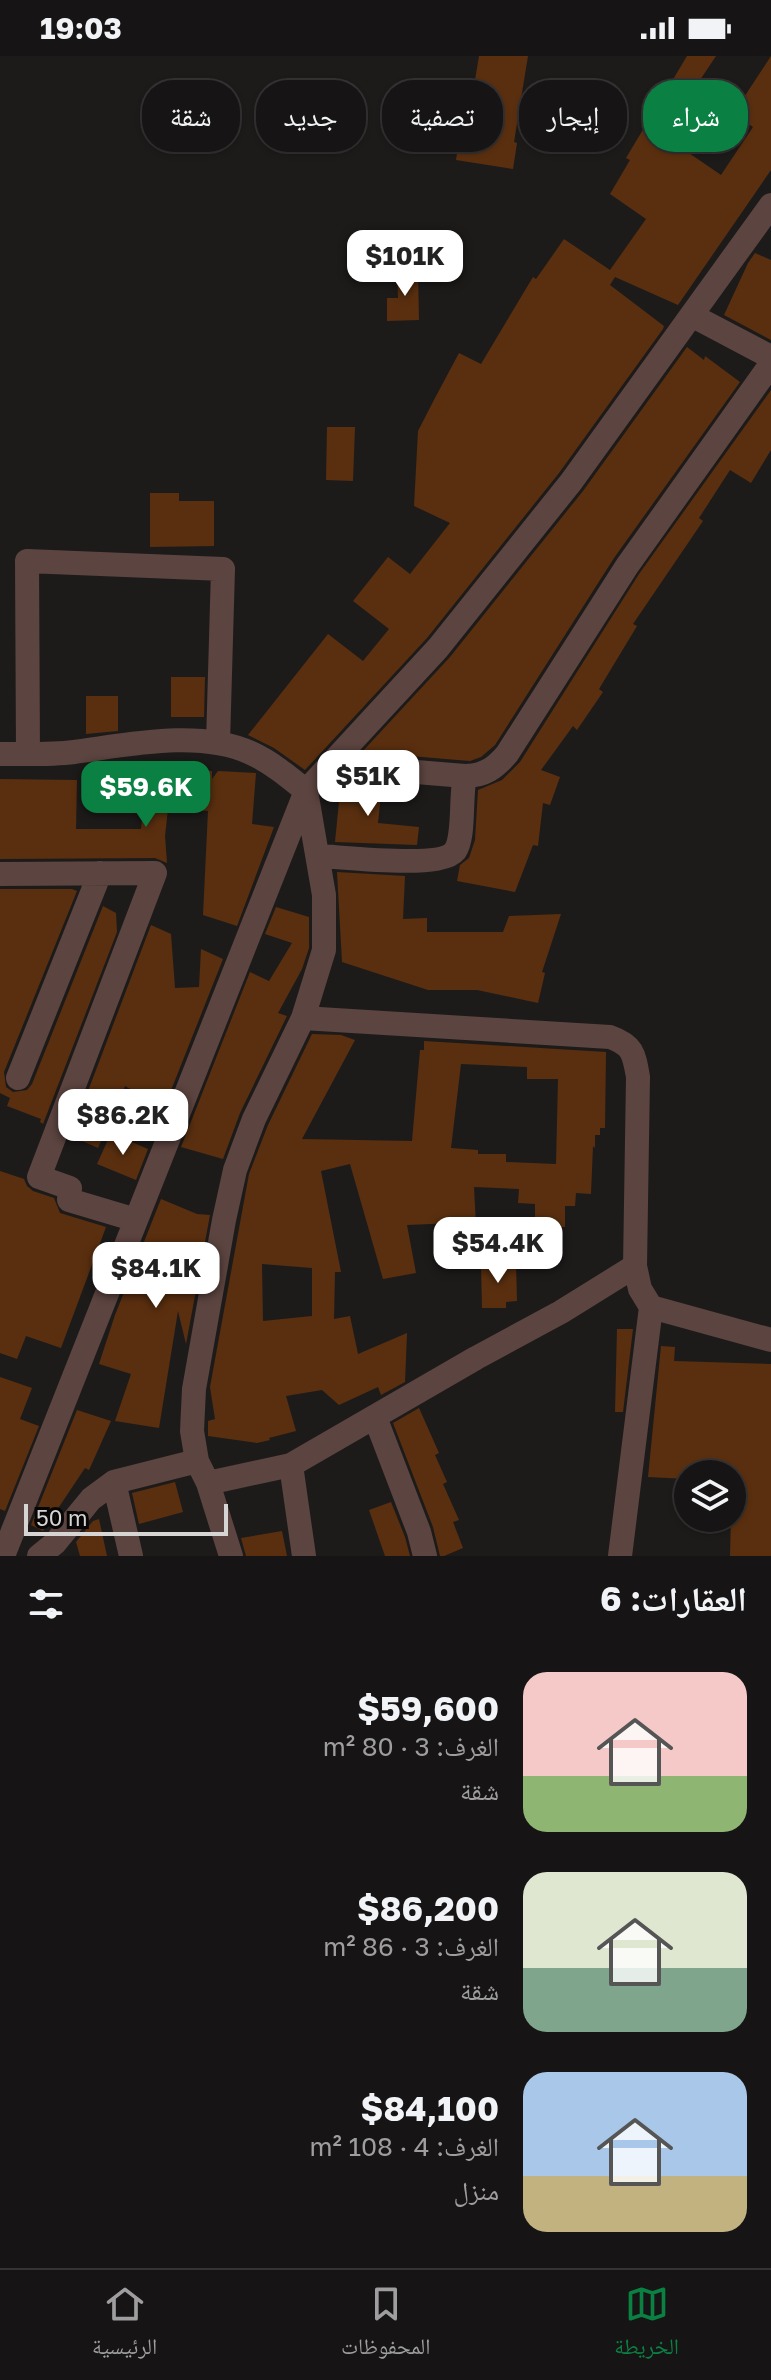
<!DOCTYPE html>
<html lang="ar">
<meta charset="utf-8">
<style>
:root{--surface:#161414;--page:#232122;--text:#f1f3f6;--muted:#9e9ea0;--line:#353334;--accent:#0b8043}
body{margin:0;font-family:"Golos Text","Noto Naskh Arabic",sans-serif;background:var(--page);color:var(--text);direction:rtl;height:100vh;display:flex;flex-direction:column;font-size:30px;white-space:nowrap}
*{box-sizing:border-box;margin:0}
p{font-size:26px;color:var(--muted)}
.icon{flex:none;width:44px;height:44px;fill:none;stroke:currentColor;stroke-width:2;stroke-linecap:round;stroke-linejoin:round}
.map{position:relative;height:1500px;overflow:hidden;direction:ltr}
.side{display:flex;flex-direction:column;background:var(--surface);flex:1}
.side>*{flex:none}
.hud{position:absolute;left:24px;top:24px;width:724px;height:72px;direction:rtl;display:flex;gap:16px}
.buttons{position:absolute;left:674px;top:1404px;display:grid;gap:16px}
.buttons a{display:grid;place-items:center;width:72px;height:72px;border-radius:50%;background:var(--surface);box-shadow:0 2px 6px #0004,0 0 0 2px var(--line);font-size:40px}
.scale{position:absolute;left:24px;bottom:20px;width:204px;box-sizing:border-box;padding-left:8px;border:4px solid #d6d5d4;border-top:0;font-size:22px;line-height:28px;white-space:nowrap;color:#d6d5d4;-webkit-text-stroke:6px #070606;paint-order:stroke}
.price{position:absolute;translate:-50% -68px;padding:0 18px;border-radius:16px;background:#fff;color:#222;font-size:26px;line-height:52px;filter:drop-shadow(0 2px 4px #0008)}
.price::after{content:'';position:absolute;left:50%;top:48px;width:24px;height:18px;margin-left:-12px;background:inherit;clip-path:polygon(0 0,100% 0,50% 100%)}
.price.active{background:var(--accent);color:#fff}
ul{padding:0;list-style:none}
li{display:flex;align-items:center;gap:24px;height:200px;padding:0 24px}
li span{display:grid;place-items:center;flex:none;width:224px;height:160px;border-radius:24px;color:#555}
li>.icon{margin-inline-start:auto}
span .icon{width:96px;height:96px;fill:#fffc;stroke-width:1}
li b{font-size:34px}
h2{display:flex;justify-content:space-between;align-items:center;height:96px;padding:0 24px;font-size:34px}
.chip{padding:0 28px;border-radius:32px;background:var(--surface);box-shadow:0 2px 6px #0004,0 0 0 2px var(--line);font-size:28px;line-height:72px}
.chip.active{background:var(--accent);color:#fff}
.status{display:flex;justify-content:space-between;align-items:center;height:56px;padding:0 40px;background:var(--surface);direction:ltr}
.status svg{height:22px;fill:currentColor}
.menu{display:flex;justify-content:space-around;align-items:center;height:112px;border-top:2px solid var(--line);background:var(--surface);font-size:22px;color:var(--muted)}
.menu a{display:grid;justify-items:center;gap:4px}
.menu .active{color:var(--accent)}
.map>svg:first-child{display:block}
</style>
<div class="status"><b>19:03</b><svg viewBox="0 0 49 12"><path d="M0 12V9h3v3zM5 12V6h3v6zM10 12V3h3v9zM15 12V0h3v12zM26 1h20v11H26zM47 4h2v5h-2z"/></svg></div>
<div class="map">
<svg width="771" height="1500" viewBox="0 0 771 1500">
<rect width="100%" height="100%" fill="#1d1b1a"/>
<!-- building -->
<path fill="#5a2f0f" fill-rule="evenodd" d="M 479,0 L 528,0 L 514,86 L 517,87 L 513,113 L 456,104 L 460,77 L 466,78 Z
M 687,0 L 716,0 L 698,27 L 720,42 L 686,95 L 721,119 L 753,71 L 733,58 L 771,0 L 771,114 L 678,249 L 615,221 L 610,229 L 664,270 L 663,273 L 559,417 L 427,582 L 305,714 L 274,692 L 248,679 L 328,578 L 363,605 L 389,573 L 353,545 L 388,501 L 410,518 L 450,467 L 414,450 L 418,375 L 435,342 L 459,297 L 481,308 L 533,221 L 536,223 L 564,183 L 610,214 L 646,163 L 610,138 L 630,104 L 626,102 Z
M 755,197 L 771,204 L 771,284 L 724,259 L 748,207 Z
M 418,213 L 419,264 L 387,265 L 387,242 L 398,242 L 397,214 Z
M 687,291 L 704,304 L 705,300 L 740,326 L 614,502 L 495,689 L 481,701 L 470,705 L 362,696 L 450,601 L 583,435 Z
M 771,334 L 771,394 L 751,427 L 730,414 L 699,462 L 703,465 L 633,568 L 637,570 L 599,633 L 603,636 L 577,674 L 573,670 L 541,714 L 560,721 L 550,749 L 543,747 L 538,790 L 533,789 L 515,836 L 457,825 L 460,809 L 469,802 L 475,784 L 478,734 L 502,724 L 520,706 L 639,518 Z
M 327,371 L 355,371 L 353,425 L 326,424 Z
M 150,437 L 179,437 L 179,445 L 214,445 L 214,490 L 150,491 Z
M 171,621 L 205,621 L 204,661 L 171,661 Z
M 86,640 L 118,640 L 118,675 L 86,678 Z
M 148,709 L 172,711 L 172,714 L 212,715 L 212,723 L 218,715 L 256,717 L 252,768 L 274,771 L 237,870 L 203,859 L 208,755 L 168,753 L 165,780 L 167,807 L 155,802 L 0,803 L 0,723 L 77,724 L 76,773 L 141,773 Z
M 341,725 L 382,728 L 378,767 L 419,771 L 417,789 L 335,786 Z
M 337,816 L 405,820 L 403,863 L 427,862 L 427,876 L 503,876 L 509,860 L 561,858 L 542,916 L 545,917 L 538,947 L 477,934 L 428,934 L 342,906 Z
M 0,833 L 72,833 L 77,835 L 4,1016 L 6,1031 L 13,1036 L 27,1034 L 32,1028 L 103,850 L 116,857 L 117,876 L 43,1068 L 40,1066 L 41,1063 L 7,1050 L 10,1042 L 0,1037 Z
M 276,851 L 309,861 L 309,892 L 302,913 L 278,957 L 287,960 L 240,1057 L 223,1103 L 181,1091 L 250,916 L 269,925 L 292,887 L 265,878 Z
M 151,869 L 171,878 L 175,932 L 199,931 L 201,893 L 223,903 L 164,1052 L 125,1030 L 98,1092 L 71,1080 Z
M 312,978 L 341,979 L 355,984 L 302,1083 L 412,1085 L 420,994 L 424,994 L 424,985 L 606,996 L 605,1072 L 600,1072 L 600,1079 L 595,1079 L 595,1092 L 593,1090 L 591,1138 L 576,1137 L 575,1150 L 565,1150 L 565,1171 L 535,1171 L 535,1148 L 518,1147 L 519,1133 L 474,1131 L 477,1189 L 454,1190 L 454,1167 L 407,1169 L 416,1217 L 383,1223 L 350,1108 L 321,1115 L 341,1216 L 335,1216 L 334,1263 L 350,1260 L 358,1298 L 407,1277 L 405,1326 L 381,1339 L 378,1331 L 339,1349 L 322,1334 L 286,1340 L 296,1375 L 269,1382 L 270,1384 L 257,1387 L 208,1380 L 208,1365 L 215,1363 L 210,1331 L 249,1118 L 268,1069 ZM 461,1008 L 527,1011 L 527,1023 L 558,1023 L 556,1108 L 506,1106 L 506,1098 L 478,1098 L 478,1094 L 451,1092 ZM 262,1208 L 312,1212 L 312,1260 L 263,1265 Z
M 111,1077 L 148,1093 L 136,1124 L 97,1108 Z
M 0,1115 L 24,1123 L 27,1130 L 33,1135 L 54,1142 L 60,1157 L 106,1171 L 61,1292 L 26,1280 L 17,1303 L 0,1297 Z
M 161,1143 L 197,1158 L 210,1159 L 186,1288 L 178,1255 L 159,1372 L 115,1365 L 131,1318 L 99,1308 L 115,1259 Z
M 481,1208 L 516,1208 L 517,1245 L 506,1246 L 506,1252 L 482,1252 Z
M 617,1273 L 633,1273 L 623,1356 L 615,1356 Z
M 661,1290 L 675,1291 L 674,1305 L 771,1308 L 771,1500 L 730,1500 L 732,1418 L 688,1418 L 688,1423 L 648,1421 Z
M 0,1321 L 32,1332 L 20,1363 L 39,1370 L 5,1455 L 0,1453 Z
M 419,1352 L 439,1397 L 435,1399 L 447,1426 L 443,1428 L 459,1464 L 453,1466 L 463,1492 L 444,1500 L 440,1500 L 433,1471 L 393,1367 Z
M 77,1354 L 111,1365 L 89,1414 L 85,1412 L 43,1475 L 31,1469 Z
M 175,1426 L 183,1456 L 139,1468 L 132,1437 Z
M 391,1446 L 405,1481 L 410,1500 L 385,1500 L 369,1454 Z
M 99,1463 L 107,1500 L 80,1500 L 76,1486 L 93,1465 Z
M 282,1475 L 287,1500 L 246,1500 L 241,1482 Z"/>
<g fill="none" stroke-linecap="round" stroke-linejoin="round">
<!-- minor -->
<path stroke="#5c4440" stroke-width="24" d="M 693,260 L 771,301
M 0,698 C 25,698 50,699 74,696 C 127,689 199,673 251,697 C 271,706 289,721 306,735 L 324,839 L 324,894 L 303,962 L 254,1063 L 235,1114 L 224,1164 L 194,1333 L 192,1375 L 197,1405 L 208,1427 L 231,1500
M 28,698 L 27,505 L 223,513 L 218,687
M 331,709 L 465,720 C 484,720 495,712 507,698 L 627,510 L 771,308
M 319,800 C 343,801 441,813 455,795 C 465,781 460,740 465,720
M 0,818 L 155,817 L 39,1121 L 70,1132 L 69,1144 L 136,1164
M 303,962 L 610,981 C 633,989 634,998 638,1021 L 635,1210 L 640,1233 L 651,1251 L 620,1500
M 18,1022 L 100,817
M 651,1251 L 771,1284
M 375,1361 L 419,1476 L 425,1500
M 291,1409 L 304,1500
M 114,1426 L 131,1500
M 208,1427 L 291,1409 L 476,1302 L 561,1256 L 635,1210
M 3,1500 L 306,735 L 438,592 L 571,426 L 771,149
M 39,1500 L 55,1487 L 91,1443 L 114,1426 L 197,1405"/>
</g>
</svg>
<div class="buttons">
<a><svg class="icon" aria-label="layers" viewBox="0 0 24 24"><path d="M12 4l9 5-9 5-9-5zM3 14l9 5 9-5"/></svg></a>
</div>
<div class="scale">50 m</div>
<b class="price" style="left:405px;top:242px">$101K</b>
<b class="price" style="left:368px;top:762px">$51K</b>
<b class="price active" style="left:146px;top:773px">$59.6K</b>
<b class="price" style="left:123px;top:1101px">$86.2K</b>
<b class="price" style="left:498px;top:1229px">$54.4K</b>
<b class="price" style="left:156px;top:1254px">$84.1K</b>
<div class="hud">
<a class="chip active">شراء</a>
<a class="chip">إيجار</a>
<a class="chip">تصفية</a>
<a class="chip">جديد</a>
<a class="chip">شقة</a>
</div>
</div>
<section class="side">
<h2>العقارات: 6<svg class="icon" aria-label="filters" viewBox="0 0 24 24"><path d="M4 7h16M4 17h16"/><circle cx="9" cy="7" r="2"/><circle cx="15" cy="17" r="2"/></svg></h2>
<ul>
<li><span style="background:linear-gradient(#f6c9c9 65%,#8fb573 0)"><svg class="icon" aria-label="home" viewBox="0 0 24 24"><path d="M3 11l9-7 9 7M6 9v11h12V9"/></svg></span><div><b>$59,600</b><p>الغرف: 3 · 80 m²</p><p>شقة</p></div></li>
<li><span style="background:linear-gradient(#dfe7d0 60%,#7fa58c 0)"><svg class="icon" aria-label="home" viewBox="0 0 24 24"><path d="M3 11l9-7 9 7M6 9v11h12V9"/></svg></span><div><b>$86,200</b><p>الغرف: 3 · 86 m²</p><p>شقة</p></div></li>
<li><span style="background:linear-gradient(#a9c7e8 65%,#c2b280 0)"><svg class="icon" aria-label="home" viewBox="0 0 24 24"><path d="M3 11l9-7 9 7M6 9v11h12V9"/></svg></span><div><b>$84,100</b><p>الغرف: 4 · 108 m²</p><p>منزل</p></div></li>
</ul>
</section>
<nav class="menu">
<a class="active"><svg class="icon" aria-label="map" viewBox="0 0 24 24"><path d="M3 6l6-2 6 2 6-2v14l-6 2-6-2-6 2zM9 4v14M15 6v14"/></svg>الخريطة</a>
<a><svg class="icon" aria-label="saved" viewBox="0 0 24 24"><path d="M7 4h10v16l-5-4-5 4z"/></svg>المحفوظات</a>
<a><svg class="icon" aria-label="home" viewBox="0 0 24 24"><path d="M3 11l9-7 9 7M6 9v11h12V9"/></svg>الرئيسية</a>
</nav>
